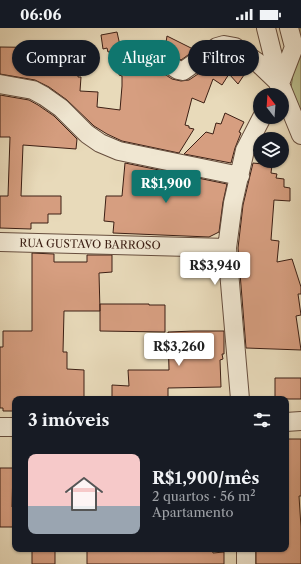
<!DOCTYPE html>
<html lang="pt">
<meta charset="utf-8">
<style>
:root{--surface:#171b24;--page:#20242c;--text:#f1f3f6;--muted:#9ea1a6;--accent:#0f766e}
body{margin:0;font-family:"Libre Caslon Text",serif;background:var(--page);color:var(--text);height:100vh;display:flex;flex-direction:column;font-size:15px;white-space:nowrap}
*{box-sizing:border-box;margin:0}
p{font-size:13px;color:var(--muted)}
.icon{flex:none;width:22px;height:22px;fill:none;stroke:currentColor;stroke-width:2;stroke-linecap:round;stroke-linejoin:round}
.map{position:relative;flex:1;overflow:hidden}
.drawer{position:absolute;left:12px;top:368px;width:277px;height:156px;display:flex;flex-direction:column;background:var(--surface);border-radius:8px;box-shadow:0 1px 3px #0004}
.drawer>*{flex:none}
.top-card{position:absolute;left:12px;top:12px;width:277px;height:36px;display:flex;gap:8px}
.needle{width:26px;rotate:343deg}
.buttons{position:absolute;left:253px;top:60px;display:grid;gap:8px}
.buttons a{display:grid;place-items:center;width:36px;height:36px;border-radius:50%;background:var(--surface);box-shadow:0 1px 3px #0004;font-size:20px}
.price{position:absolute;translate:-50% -34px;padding:0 9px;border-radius:4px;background:#fff;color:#222;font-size:13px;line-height:26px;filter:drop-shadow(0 1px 2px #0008)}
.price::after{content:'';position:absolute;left:50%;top:24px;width:12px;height:9px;margin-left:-6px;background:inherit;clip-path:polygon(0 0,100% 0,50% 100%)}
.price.on{background:var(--accent);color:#fff}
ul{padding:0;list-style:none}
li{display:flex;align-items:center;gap:12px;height:100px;padding:0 16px}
li span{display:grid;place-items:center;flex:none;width:112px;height:80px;border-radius:8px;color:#555}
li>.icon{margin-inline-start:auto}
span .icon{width:48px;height:48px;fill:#fffc;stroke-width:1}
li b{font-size:17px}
h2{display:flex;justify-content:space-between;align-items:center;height:48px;padding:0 16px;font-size:17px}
.pill{padding:0 14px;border-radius:18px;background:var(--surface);box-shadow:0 1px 3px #0004;font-size:14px;line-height:36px}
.pill.on{background:var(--accent);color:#fff}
.status{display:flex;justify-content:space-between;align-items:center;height:28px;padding:0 20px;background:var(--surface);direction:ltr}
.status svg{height:11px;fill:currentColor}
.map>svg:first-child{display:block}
</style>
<div class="status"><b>06:06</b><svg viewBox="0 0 49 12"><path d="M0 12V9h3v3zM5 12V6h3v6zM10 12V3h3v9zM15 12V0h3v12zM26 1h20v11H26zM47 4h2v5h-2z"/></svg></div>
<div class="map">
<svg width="301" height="536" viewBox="0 0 301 536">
<rect width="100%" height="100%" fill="#e8daba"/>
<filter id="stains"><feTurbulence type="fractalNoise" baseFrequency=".005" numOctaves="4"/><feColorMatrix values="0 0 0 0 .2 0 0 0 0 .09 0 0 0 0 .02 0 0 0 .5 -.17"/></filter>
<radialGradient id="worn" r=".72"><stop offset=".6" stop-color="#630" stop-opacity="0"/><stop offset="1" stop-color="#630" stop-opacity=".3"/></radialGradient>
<!-- green -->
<path fill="#babe8d" stroke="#7b6e50" d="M 295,0 L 301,0 L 301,89 L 291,60 L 297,18 Z"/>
<!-- building -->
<path fill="#d69e80" stroke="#3c1f14" d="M 117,4 L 121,22 L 108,24 L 107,20 L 103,21 L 101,7 Z
M 167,8 L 195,22 L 181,32 L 165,21 Z
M 121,16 L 141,17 L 140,37 L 152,38 L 172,51 L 181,53 L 189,52 L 225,28 L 229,31 L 231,29 L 248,41 L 238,56 L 229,46 L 222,57 L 213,51 L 204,75 L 192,70 L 185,97 L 189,98 L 189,100 L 194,101 L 179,125 L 122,113 L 107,106 L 94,98 L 67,72 L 49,59 L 35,52 L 0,46 L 0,19 L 75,20 L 74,42 L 78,43 L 78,49 L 81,49 L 80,63 L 98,64 L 97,79 L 120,82 L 122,58 L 122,48 L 119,47 Z
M 0,67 L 29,72 L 38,77 L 54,88 L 77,111 L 76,121 L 23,117 L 21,168 L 61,168 L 61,186 L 48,186 L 48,195 L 31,195 L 31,201 L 0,200 L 0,168 L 8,168 L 10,109 L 0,109 Z
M 225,85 L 244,94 L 239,104 L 241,105 L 235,120 L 231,135 L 184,126 L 206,104 L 213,106 L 216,95 L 221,96 Z
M 125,135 L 227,156 L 223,174 L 219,204 L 209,209 L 113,205 L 114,194 L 104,193 L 106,168 L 122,168 Z
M 253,135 L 272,137 L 271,145 L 277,146 L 276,150 L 284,151 L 284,159 L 290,160 L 290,173 L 274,172 L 271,212 L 279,213 L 277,234 L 292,231 L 301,259 L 301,266 L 298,266 L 301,287 L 296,288 L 301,322 L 246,320 L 238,220 L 243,177 Z
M 32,225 L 54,226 L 54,234 L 87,234 L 87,227 L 112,227 L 112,244 L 99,245 L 100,283 L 64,283 L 63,324 L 67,324 L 67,341 L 84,342 L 84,371 L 15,371 L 15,383 L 3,383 L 3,380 L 0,380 L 0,319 L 3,319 L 3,303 L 32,303 Z
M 100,276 L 149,276 L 149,277 L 165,277 L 165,304 L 100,303 Z
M 195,303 L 224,303 L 224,326 L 222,326 L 223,331 L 220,332 L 221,359 L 168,360 L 168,371 L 112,371 L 112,357 L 129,358 L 128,342 L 169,342 L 168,304 Z
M 275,350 L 301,350 L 301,371 L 275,371 Z
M 286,411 L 301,411 L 301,468 L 299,468 L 301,499 L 301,536 L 256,536 L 256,521 L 286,521 Z
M 0,440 L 13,440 L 12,479 L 15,479 L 15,499 L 0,499 Z
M 32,521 L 55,521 L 55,536 L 32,536 Z
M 87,521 L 212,521 L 213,525 L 224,524 L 224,536 L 87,536 Z"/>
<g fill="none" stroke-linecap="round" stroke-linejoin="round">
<!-- street casing -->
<g stroke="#674e3e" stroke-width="20">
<path id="street" d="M 266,0 L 280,56 L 301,107
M 159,30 L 178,42 L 183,43 L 217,19 L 224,17 L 235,19 L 257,34 L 280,56
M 0,56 L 33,62 L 44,68 L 61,80 L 87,106 L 100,115 L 119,123 L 240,148
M 279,58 L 294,19 L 289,0
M 0,214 L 227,220
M 240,371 L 227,220 L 233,175 L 245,122 L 262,89
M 286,394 L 301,393
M 0,399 L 15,399
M 246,521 L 246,536"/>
</g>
<!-- street -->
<use href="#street" stroke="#f0e7d2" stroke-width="18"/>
</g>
<g text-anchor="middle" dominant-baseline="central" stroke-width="3.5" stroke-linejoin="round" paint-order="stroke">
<!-- street labels -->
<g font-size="11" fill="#3c1f14" stroke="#f0e7d2">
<text transform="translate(90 216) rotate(1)">RUA GUSTAVO BARROSO</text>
</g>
</g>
<rect width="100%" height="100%" filter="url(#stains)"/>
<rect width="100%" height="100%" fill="url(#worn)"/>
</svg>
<div class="buttons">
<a><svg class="needle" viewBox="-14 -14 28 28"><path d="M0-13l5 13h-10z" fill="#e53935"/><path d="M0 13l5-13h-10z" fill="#9ea1a6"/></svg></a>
<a><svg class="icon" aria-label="layers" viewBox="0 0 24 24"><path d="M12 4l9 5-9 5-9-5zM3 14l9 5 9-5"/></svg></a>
</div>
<b class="price on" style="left:166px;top:176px">R$1,900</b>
<b class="price" style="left:215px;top:258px">R$3,940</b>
<b class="price" style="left:179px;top:339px">R$3,260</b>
<div class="top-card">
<a class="pill">Comprar</a>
<a class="pill on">Alugar</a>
<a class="pill">Filtros</a>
</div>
<section class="drawer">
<h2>3 imóveis<svg class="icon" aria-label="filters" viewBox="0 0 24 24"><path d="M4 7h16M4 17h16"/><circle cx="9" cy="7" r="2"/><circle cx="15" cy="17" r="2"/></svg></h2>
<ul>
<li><span style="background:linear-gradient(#f6c9c9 65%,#9aa5b1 0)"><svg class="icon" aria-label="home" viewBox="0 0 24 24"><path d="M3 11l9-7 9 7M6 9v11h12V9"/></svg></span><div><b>R$1,900/mês</b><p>2 quartos · 56 m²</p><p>Apartamento</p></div></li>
</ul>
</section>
</div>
